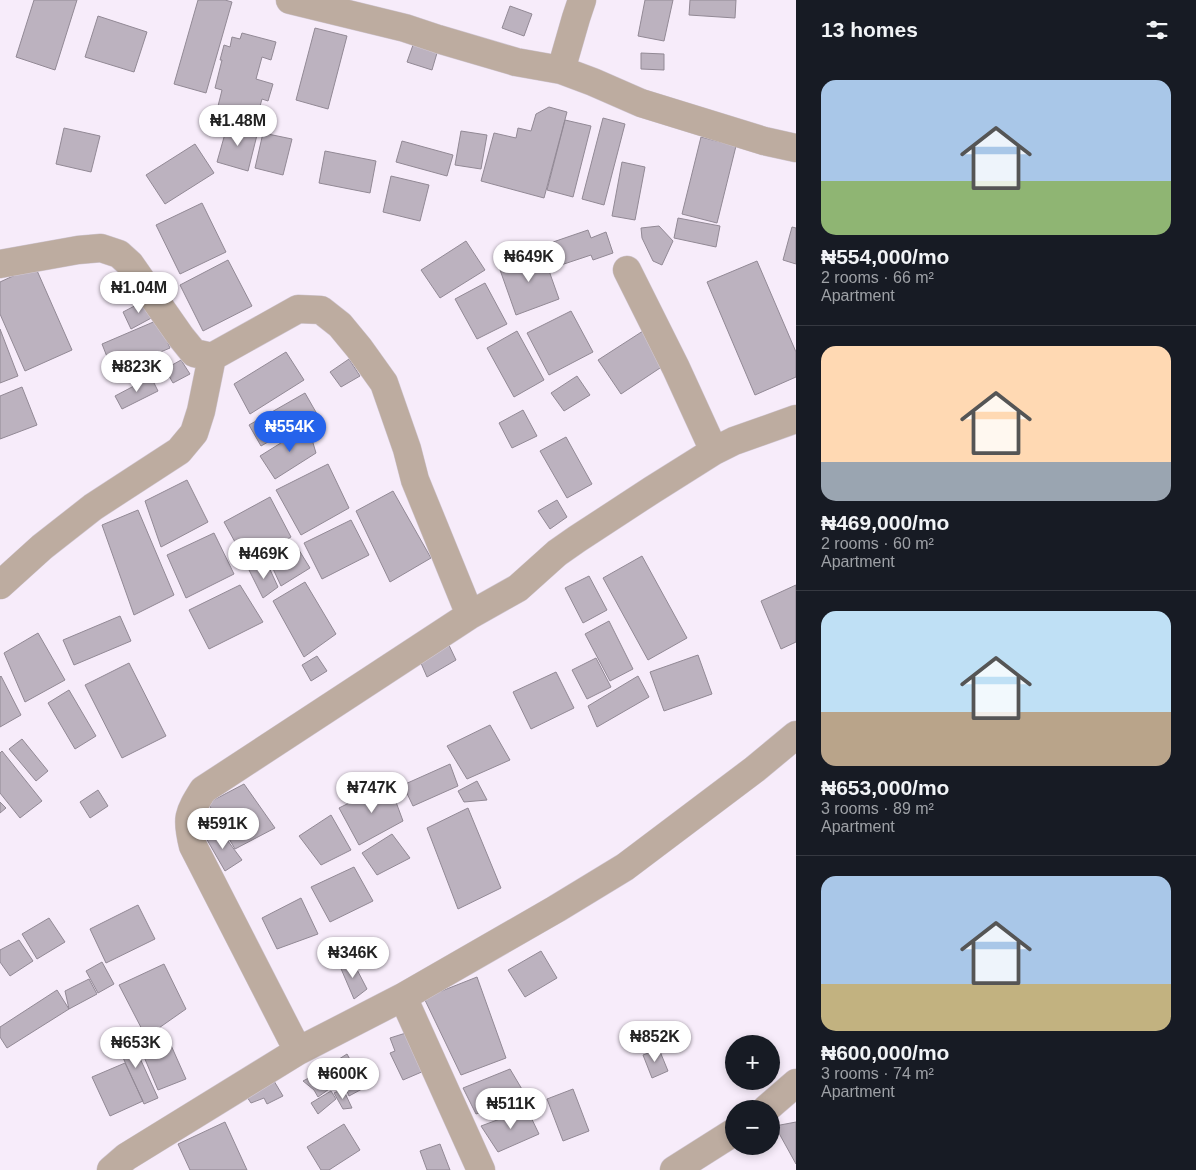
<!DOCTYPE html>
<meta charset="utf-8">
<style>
:root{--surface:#171b24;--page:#242831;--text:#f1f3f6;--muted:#9ea1a6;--line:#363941;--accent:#2563eb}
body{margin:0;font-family:Helvetica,sans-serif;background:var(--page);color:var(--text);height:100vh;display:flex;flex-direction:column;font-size:19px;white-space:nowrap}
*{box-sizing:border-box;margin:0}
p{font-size:16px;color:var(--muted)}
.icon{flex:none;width:28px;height:28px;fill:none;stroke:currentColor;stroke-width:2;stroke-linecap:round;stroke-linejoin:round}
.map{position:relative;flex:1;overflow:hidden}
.side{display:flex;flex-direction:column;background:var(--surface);width:400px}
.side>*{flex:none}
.tools{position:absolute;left:725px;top:1035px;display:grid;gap:10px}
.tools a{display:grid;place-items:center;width:55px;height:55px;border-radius:50%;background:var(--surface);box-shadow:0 2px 8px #0003;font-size:25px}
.price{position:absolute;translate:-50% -42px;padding:0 11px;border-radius:18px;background:#fff;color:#222;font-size:16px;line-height:32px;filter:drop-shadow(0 1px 2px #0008)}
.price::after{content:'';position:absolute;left:50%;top:30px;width:15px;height:11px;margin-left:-8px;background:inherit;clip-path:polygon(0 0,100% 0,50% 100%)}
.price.current{background:var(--accent);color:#fff}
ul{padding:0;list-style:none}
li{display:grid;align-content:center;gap:10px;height:265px;padding:0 25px}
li+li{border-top:1px solid var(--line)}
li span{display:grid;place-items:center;height:155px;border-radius:15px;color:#555}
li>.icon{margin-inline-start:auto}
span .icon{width:90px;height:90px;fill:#fffc;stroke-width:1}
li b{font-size:21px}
h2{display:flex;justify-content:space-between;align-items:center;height:60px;padding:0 25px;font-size:21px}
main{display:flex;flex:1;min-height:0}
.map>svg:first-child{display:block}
</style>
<main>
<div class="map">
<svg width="796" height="1170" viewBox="0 0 796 1170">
<rect width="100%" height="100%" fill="#f7ecfa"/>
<!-- building -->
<path fill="#bcb2bf" stroke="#928995" d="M 34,0 L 77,0 L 55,70 L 16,57 Z
M 198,0 L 225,0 L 232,2 L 206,93 L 174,84 Z
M 645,0 L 673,0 L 664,41 L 638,36 Z
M 690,0 L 736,0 L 735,18 L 689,15 Z
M 510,6 L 532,14 L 524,36 L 502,28 Z
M 98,16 L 147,32 L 134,72 L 85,57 Z
M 315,28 L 347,36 L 328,109 L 296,100 Z
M 242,33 L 276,42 L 271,60 L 262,57 L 256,79 L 273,84 L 268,101 L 262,99 L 255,124 L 216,114 L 222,90 L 215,88 L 222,60 L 220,60 L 224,45 L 230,47 L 232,37 L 240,39 Z
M 413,45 L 437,53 L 432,70 L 407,62 Z
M 641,53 L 664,54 L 664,70 L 641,69 Z
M 549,107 L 567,112 L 544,198 L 481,181 L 494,133 L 516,138 L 518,128 L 531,131 L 536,114 Z
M 603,118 L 625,124 L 604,205 L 582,199 Z
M 565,120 L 591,126 L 573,197 L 547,190 Z
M 228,123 L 258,131 L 248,171 L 217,162 Z
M 64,128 L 100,136 L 91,172 L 56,164 Z
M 461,131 L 487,135 L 481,169 L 455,165 Z
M 263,133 L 292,139 L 283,175 L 255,168 Z
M 701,137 L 736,146 L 717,223 L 682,214 Z
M 402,141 L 453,155 L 447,176 L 396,162 Z
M 195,144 L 214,173 L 165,204 L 146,175 Z
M 325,151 L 376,161 L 370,193 L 319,183 Z
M 622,162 L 645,167 L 635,220 L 612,216 Z
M 391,176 L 429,185 L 420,221 L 383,212 Z
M 202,203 L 226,252 L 180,274 L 156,225 Z
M 678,218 L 720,226 L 716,247 L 674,238 Z
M 659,226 L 673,241 L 662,265 L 653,261 L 642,238 L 641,228 Z
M 792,227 L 796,228 L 796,264 L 783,260 Z
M 588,230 L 591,238 L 606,232 L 613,253 L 593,260 L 591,255 L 561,265 L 553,242 Z
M 466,241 L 485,270 L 440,298 L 421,270 Z
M 542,251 L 559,299 L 516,315 L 499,267 Z
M 228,260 L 252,306 L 203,331 L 180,285 Z
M 757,261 L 796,352 L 796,377 L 755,395 L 707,282 Z
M 35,266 L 72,350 L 25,371 L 0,314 L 0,282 Z
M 485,283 L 507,324 L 477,339 L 455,299 Z
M 146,300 L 155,316 L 131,329 L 123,312 Z
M 571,311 L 593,352 L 549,375 L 527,333 Z
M 158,320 L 170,348 L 113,372 L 102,344 Z
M 0,329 L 18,376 L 0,383 Z
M 517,331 L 544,380 L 514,397 L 487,348 Z
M 643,331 L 666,364 L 621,394 L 598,360 Z
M 286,352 L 304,380 L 250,414 L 234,384 Z
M 349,359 L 360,376 L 341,387 L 330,372 Z
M 181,360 L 190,374 L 173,383 L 165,369 Z
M 577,376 L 590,395 L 564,411 L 551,393 Z
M 151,377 L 158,391 L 122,409 L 115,396 Z
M 22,387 L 37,425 L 0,439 L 0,396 Z
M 305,393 L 317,414 L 261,446 L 249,425 Z
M 523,410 L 537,436 L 512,448 L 499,423 Z
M 308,426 L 316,453 L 275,479 L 260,456 Z
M 566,437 L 592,484 L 567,498 L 540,451 Z
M 328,464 L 349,508 L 301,535 L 276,490 Z
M 187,480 L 208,522 L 161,547 L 145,501 Z
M 393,491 L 431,558 L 390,582 L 356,511 Z
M 270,497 L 291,537 L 246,562 L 224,522 Z
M 557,500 L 567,517 L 550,529 L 538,511 Z
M 138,510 L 174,595 L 134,615 L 102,525 Z
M 351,520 L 369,555 L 322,579 L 304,543 Z
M 214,533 L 234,574 L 186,598 L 167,555 Z
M 294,542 L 310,568 L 281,586 L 268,558 Z
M 642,556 L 687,638 L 648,660 L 603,578 Z
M 267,563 L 278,587 L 263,598 L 249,570 Z
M 589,576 L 607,610 L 583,623 L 565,588 Z
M 305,582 L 336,634 L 304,657 L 273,601 Z
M 240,585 L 263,622 L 209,649 L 189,610 Z
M 796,585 L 796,642 L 781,649 L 761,601 Z
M 120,616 L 131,641 L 74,665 L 63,640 Z
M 609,621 L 633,669 L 610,681 L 585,634 Z
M 38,633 L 65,680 L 25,702 L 4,653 Z
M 446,639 L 456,660 L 427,677 L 417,654 Z
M 698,655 L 712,694 L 664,711 L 650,672 Z
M 317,656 L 327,671 L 311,681 L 302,665 Z
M 596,658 L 611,687 L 587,699 L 572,670 Z
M 129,663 L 166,736 L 122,758 L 85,685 Z
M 556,672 L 574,708 L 531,729 L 513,692 Z
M 1,676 L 21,715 L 0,727 L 0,677 Z
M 638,676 L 649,697 L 597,727 L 588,706 Z
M 69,690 L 96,736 L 75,749 L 48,703 Z
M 490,725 L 510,760 L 467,779 L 447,746 Z
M 22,739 L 48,771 L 36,781 L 9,749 Z
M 2,751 L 42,801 L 20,818 L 0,793 L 0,753 Z
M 450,764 L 458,786 L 413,806 L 403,785 Z
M 477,781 L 487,800 L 464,802 L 458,791 Z
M 389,783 L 403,821 L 359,845 L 339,808 Z
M 244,784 L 275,828 L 235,849 L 208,803 Z
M 98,790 L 108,806 L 90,818 L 80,802 Z
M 0,802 L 6,808 L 0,813 Z
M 468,808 L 501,888 L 458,909 L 427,828 Z
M 331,815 L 351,850 L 321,865 L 299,836 Z
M 219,829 L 242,860 L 225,871 L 206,838 Z
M 392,834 L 410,858 L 377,875 L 362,853 Z
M 354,867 L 373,901 L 330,922 L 311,887 Z
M 301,898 L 318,934 L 277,949 L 262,918 Z
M 138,905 L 155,939 L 106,963 L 90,929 Z
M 49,918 L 65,942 L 37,959 L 22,934 Z
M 19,940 L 33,961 L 10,976 L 0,962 L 0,950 Z
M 541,951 L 557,978 L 525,997 L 508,970 Z
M 352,960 L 367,989 L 354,999 L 339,964 Z
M 102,962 L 114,984 L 98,993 L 86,971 Z
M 164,964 L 186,1009 L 146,1037 L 119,985 Z
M 477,977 L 506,1058 L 461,1075 L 424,998 Z
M 89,979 L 97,994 L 69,1009 L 65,991 Z
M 57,990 L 69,1009 L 7,1048 L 0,1037 L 0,1027 Z
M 409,1032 L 424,1071 L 403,1080 L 390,1053 L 395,1051 L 390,1038 Z
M 129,1034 L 158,1098 L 144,1104 L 115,1040 Z
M 166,1034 L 186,1079 L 158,1090 L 139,1045 Z
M 659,1049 L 668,1071 L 652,1078 L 643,1055 Z
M 347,1054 L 357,1072 L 352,1075 L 362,1089 L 349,1096 L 342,1080 L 338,1083 L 328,1066 Z
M 125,1063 L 143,1101 L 110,1116 L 92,1077 Z
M 510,1069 L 526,1096 L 476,1114 L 463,1088 Z
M 324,1070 L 336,1084 L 318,1097 L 314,1090 L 303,1081 Z
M 271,1076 L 283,1096 L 267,1104 L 264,1098 L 251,1103 L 243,1091 Z
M 343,1089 L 352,1108 L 343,1109 L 334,1093 Z
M 573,1089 L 589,1131 L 563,1141 L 547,1099 Z
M 331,1091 L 336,1099 L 318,1114 L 311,1103 Z
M 527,1109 L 539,1134 L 498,1152 L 481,1126 Z
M 225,1122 L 247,1170 L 190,1170 L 178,1144 Z
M 796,1122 L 796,1164 L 775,1126 Z
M 344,1124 L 360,1150 L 329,1170 L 321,1170 L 307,1147 Z
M 440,1144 L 450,1170 L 427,1170 L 420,1151 Z"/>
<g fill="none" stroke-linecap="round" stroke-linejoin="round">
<!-- minor casing -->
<g stroke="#d2c8d5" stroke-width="29">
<path id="minor" d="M 290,0 L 405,28 L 438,39 L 516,62 L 561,70 L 593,82 L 641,103 L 764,141 L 796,148
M 561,70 L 576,18 L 582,0
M 0,264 L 78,250 L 101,248 L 119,254 L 130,264 L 181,337 L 194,353 L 212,357
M 627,270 L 676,368 L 714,451
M 0,585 L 42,547 L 93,507 L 179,451 L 194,433 L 201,411 L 212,357 L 298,309 L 321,310 L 340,325 L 359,348 L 384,383 L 407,449 L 415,480 L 470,615
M 403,997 L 481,1170
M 298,1051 L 193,846 C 186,818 188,814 203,790 L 470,615 L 518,588 L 557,553 L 577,539 L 652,490 L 714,451 L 734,441 L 796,419
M 766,1109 L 796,1083
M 111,1170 L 126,1157 L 298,1051 L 403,997 L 556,909 L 625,867 L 755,769 L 796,735
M 674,1170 L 734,1132"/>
</g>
<!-- minor -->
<use href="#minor" stroke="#bdaca0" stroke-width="28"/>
</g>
</svg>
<div class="tools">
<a>+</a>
<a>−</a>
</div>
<b class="price" style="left:238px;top:147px">₦1.48M</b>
<b class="price" style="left:529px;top:283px">₦649K</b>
<b class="price" style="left:139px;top:314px">₦1.04M</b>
<b class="price" style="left:137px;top:393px">₦823K</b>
<b class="price current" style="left:290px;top:453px">₦554K</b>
<b class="price" style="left:264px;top:580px">₦469K</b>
<b class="price" style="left:372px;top:814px">₦747K</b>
<b class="price" style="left:223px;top:850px">₦591K</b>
<b class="price" style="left:353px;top:979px">₦346K</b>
<b class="price" style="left:655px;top:1063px">₦852K</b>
<b class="price" style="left:136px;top:1069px">₦653K</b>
<b class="price" style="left:343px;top:1100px">₦600K</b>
<b class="price" style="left:511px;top:1130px">₦511K</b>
</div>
<section class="side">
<h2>13 homes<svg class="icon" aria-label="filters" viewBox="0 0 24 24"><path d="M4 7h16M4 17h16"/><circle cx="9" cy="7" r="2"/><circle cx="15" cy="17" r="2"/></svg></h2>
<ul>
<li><span style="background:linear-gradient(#a9c7e8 65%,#8fb573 0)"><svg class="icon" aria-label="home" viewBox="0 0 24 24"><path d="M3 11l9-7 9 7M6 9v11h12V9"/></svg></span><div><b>₦554,000/mo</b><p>2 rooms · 66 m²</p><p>Apartment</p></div></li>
<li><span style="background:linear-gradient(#ffd9b3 75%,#9aa5b1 0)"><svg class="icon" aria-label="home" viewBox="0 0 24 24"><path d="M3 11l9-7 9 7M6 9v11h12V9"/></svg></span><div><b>₦469,000/mo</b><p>2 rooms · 60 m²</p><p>Apartment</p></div></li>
<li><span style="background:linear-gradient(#bfe0f5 65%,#b9a48a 0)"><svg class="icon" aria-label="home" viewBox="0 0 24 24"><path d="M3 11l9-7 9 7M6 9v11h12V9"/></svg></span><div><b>₦653,000/mo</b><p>3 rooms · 89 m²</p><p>Apartment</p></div></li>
<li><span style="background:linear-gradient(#a9c7e8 70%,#c2b280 0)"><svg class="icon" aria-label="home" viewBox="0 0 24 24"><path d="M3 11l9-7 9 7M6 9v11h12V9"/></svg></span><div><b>₦600,000/mo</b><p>3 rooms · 74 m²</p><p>Apartment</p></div></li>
</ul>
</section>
</main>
